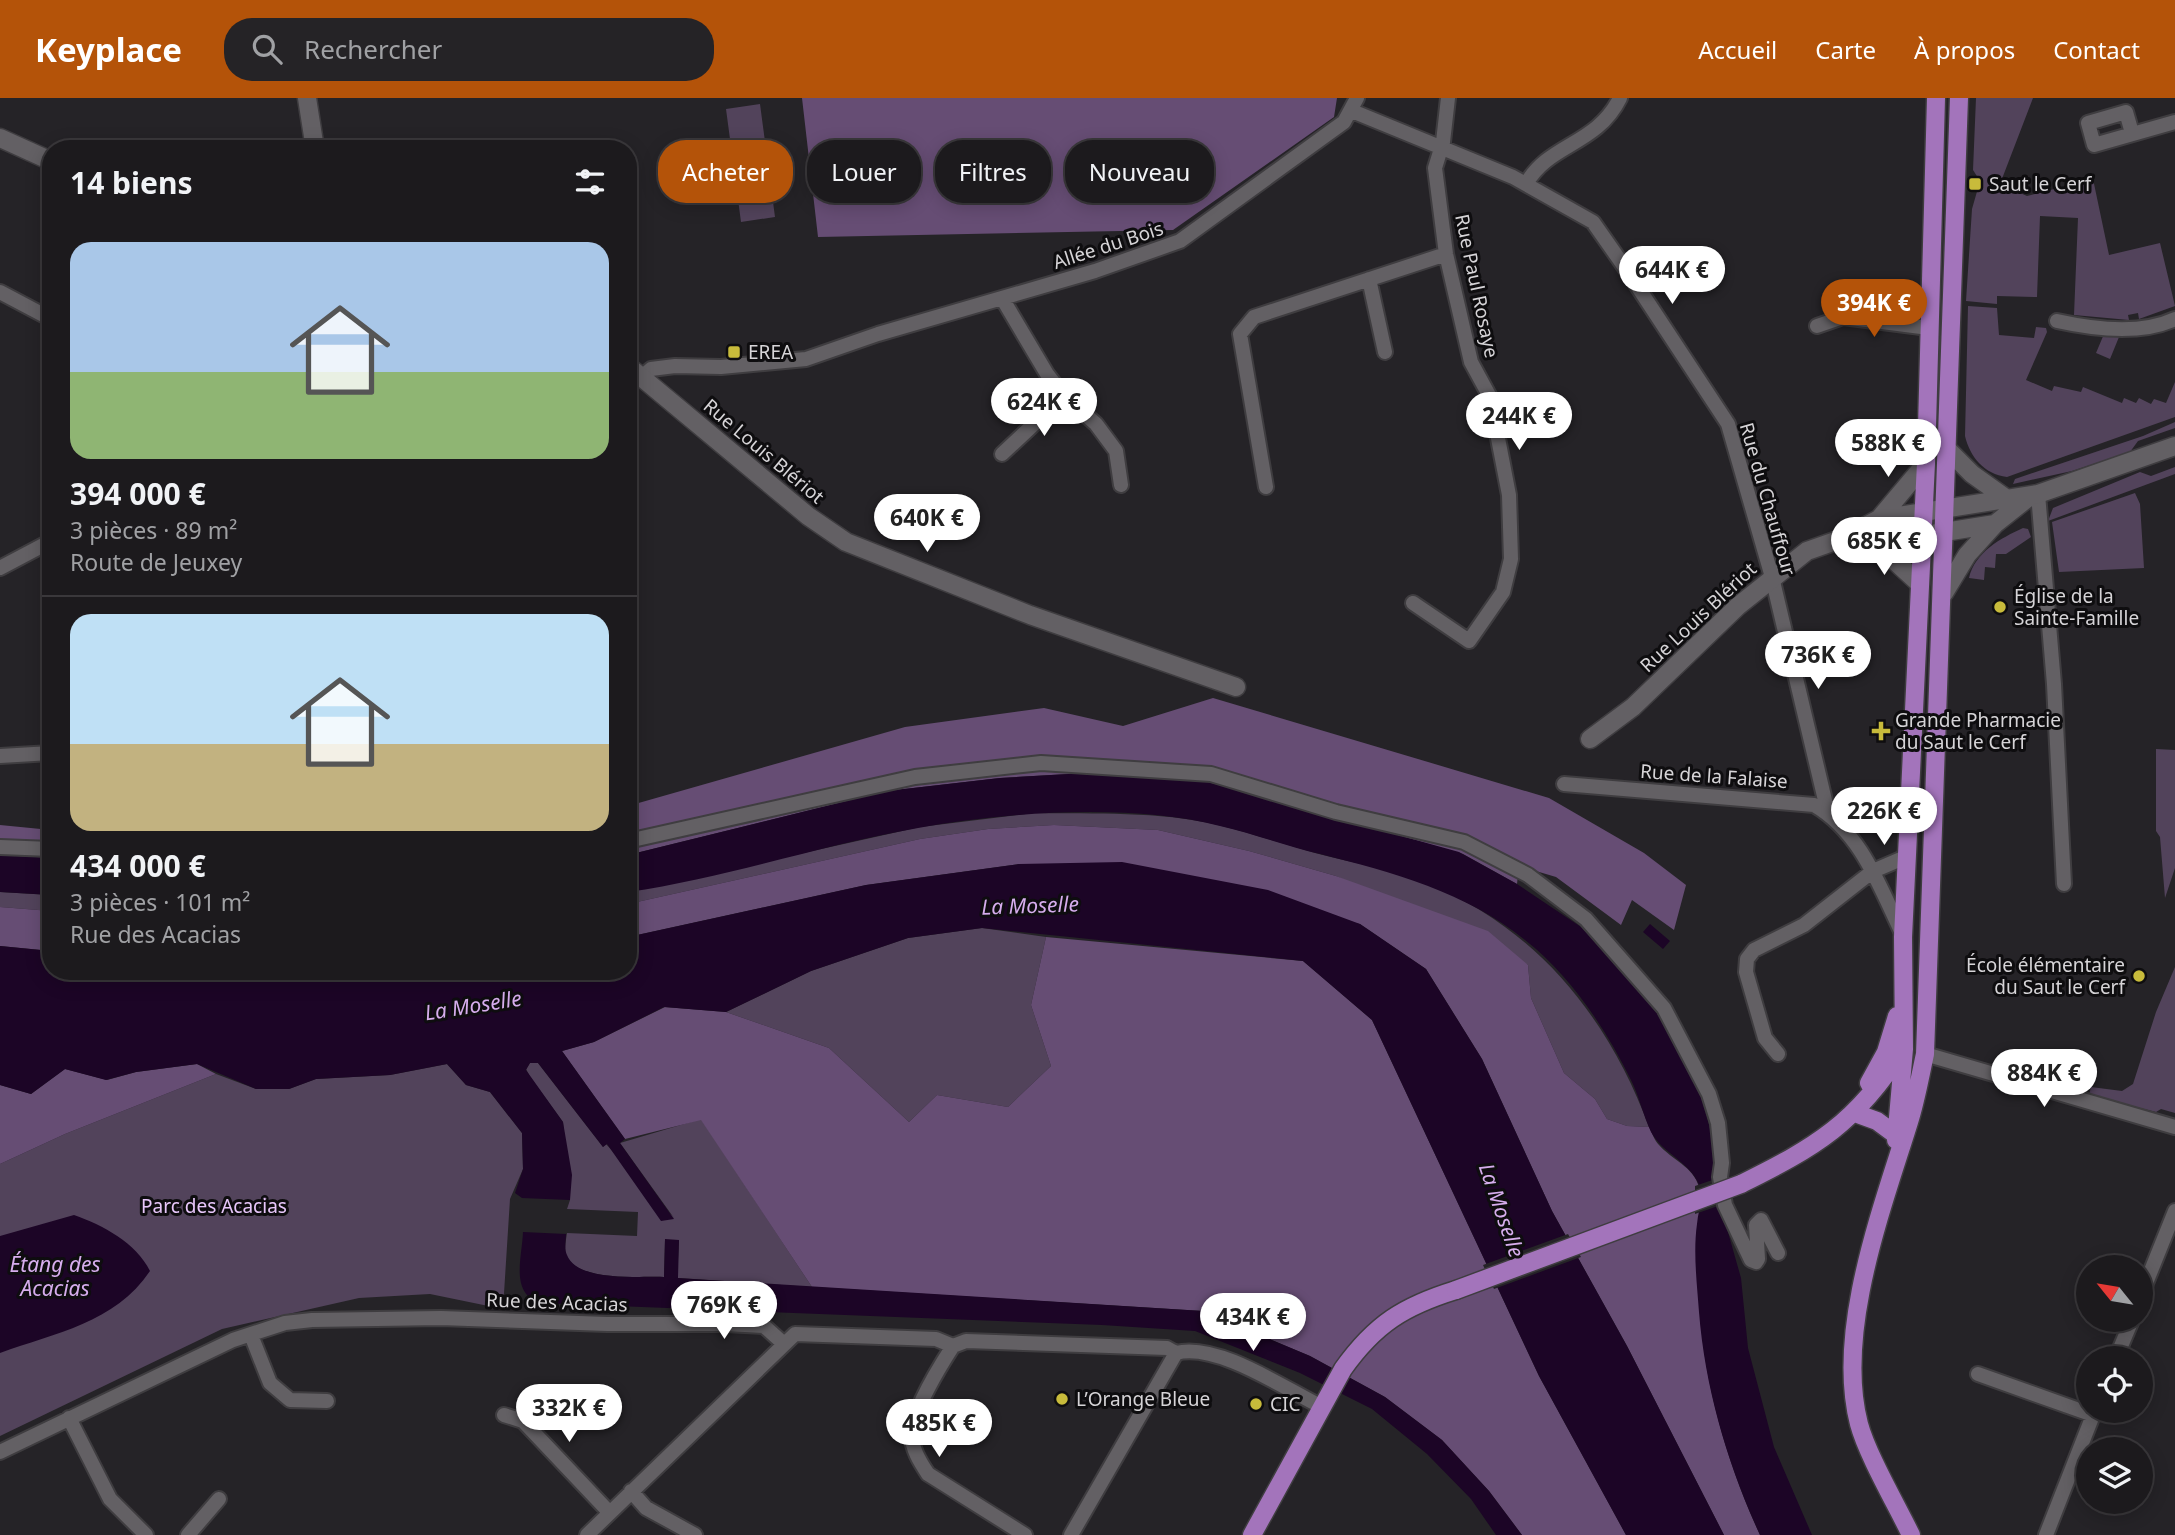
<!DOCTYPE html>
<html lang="fr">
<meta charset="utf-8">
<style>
:root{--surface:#1c1a1d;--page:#252326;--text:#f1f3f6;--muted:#a0a1a4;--line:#3a383b;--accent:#b45309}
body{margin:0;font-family:"Noto Sans",sans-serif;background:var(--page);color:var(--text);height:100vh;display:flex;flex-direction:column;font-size:26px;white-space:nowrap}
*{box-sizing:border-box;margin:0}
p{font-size:23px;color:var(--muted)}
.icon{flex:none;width:38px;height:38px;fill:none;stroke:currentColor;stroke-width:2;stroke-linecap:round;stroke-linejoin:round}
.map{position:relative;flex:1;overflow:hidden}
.sheet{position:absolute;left:42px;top:42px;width:595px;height:840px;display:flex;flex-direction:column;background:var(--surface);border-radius:28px;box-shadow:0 4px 18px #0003,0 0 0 2px var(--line)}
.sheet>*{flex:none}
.hud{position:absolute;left:658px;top:42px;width:665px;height:63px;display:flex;gap:14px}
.needle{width:46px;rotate:300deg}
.controls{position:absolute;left:2076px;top:1157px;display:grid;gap:14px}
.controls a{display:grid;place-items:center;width:77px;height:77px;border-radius:50%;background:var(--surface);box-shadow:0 4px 18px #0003,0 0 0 2px var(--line);font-size:35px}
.price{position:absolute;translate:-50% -60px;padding:0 16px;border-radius:24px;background:#fff;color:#222;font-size:23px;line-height:46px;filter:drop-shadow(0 2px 4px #0008)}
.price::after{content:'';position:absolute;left:50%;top:42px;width:21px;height:16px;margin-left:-10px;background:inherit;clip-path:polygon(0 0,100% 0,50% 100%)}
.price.selected{background:var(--accent);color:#fff}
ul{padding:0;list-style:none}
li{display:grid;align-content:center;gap:14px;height:371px;padding:0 28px}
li+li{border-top:2px solid var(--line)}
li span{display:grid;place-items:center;height:217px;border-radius:21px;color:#555}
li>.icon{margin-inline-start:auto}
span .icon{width:126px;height:126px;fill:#fffc;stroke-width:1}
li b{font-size:30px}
h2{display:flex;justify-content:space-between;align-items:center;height:84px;padding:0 28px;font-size:30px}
.pill{padding:0 24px;border-radius:28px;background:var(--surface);box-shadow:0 4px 18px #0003,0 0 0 2px var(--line);font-size:24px;line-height:63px}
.pill.selected{background:var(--accent);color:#fff}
header{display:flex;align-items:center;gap:42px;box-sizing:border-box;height:98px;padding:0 35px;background:var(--accent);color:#fff}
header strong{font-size:33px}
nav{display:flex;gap:38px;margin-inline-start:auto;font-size:24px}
.search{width:490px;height:63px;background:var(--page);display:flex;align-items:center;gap:18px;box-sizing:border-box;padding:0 24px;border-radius:28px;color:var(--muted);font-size:26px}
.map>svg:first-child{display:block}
</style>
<header>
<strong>Keyplace</strong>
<div class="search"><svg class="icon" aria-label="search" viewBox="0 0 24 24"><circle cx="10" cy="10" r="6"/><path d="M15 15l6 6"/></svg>Rechercher</div>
<nav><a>Accueil</a><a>Carte</a><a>À propos</a><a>Contact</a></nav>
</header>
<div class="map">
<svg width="2175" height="1437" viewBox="0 0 2175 1437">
<rect width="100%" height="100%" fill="#252327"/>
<!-- green -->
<path fill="#52435b" d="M 1976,0 L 2033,0 L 2000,86 L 2027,98 L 2093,81 L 2109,157 L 2160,145 L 2175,208 L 2139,221 L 2138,215 L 2128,217 L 2129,222 L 2074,217 L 2078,120 L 2040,118 L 2037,199 L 1997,198 L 1997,206 L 1966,203 L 1972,111 L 1980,83 L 1973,72 Z
M 760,6 L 775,119 L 741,124 L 726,11 Z
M 1968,208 L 1997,210 L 1999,237 L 2034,240 L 2036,229 L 2046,230 L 2047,234 L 2026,282 L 2052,293 L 2054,288 L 2081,294 L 2083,289 L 2122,305 L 2124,300 L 2136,305 L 2139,300 L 2151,306 L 2154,301 L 2166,305 L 2175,284 L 2175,319 L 2007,379 C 1984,376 1970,359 1965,338 Z
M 2104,236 L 2119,239 L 2110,261 L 2096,255 Z
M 2175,324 L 2175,330 L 2138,343 L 2130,354 L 2072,373 L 2013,386 L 2015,381 L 2143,338 Z
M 2175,369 L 2175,376 L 2048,423 L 2053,410 L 2140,374 L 2151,378 Z
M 2135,395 L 2140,406 L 2144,470 L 2059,474 L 2052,424 Z
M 2023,430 L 2028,431 L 2031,439 L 2006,456 L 1996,456 L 1995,470 L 1985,469 L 1984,482 L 1969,480 C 1975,454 2001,440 2023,430 Z
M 2156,651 L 2175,652 L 2175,770 L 2165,800 L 2160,739 L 2156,733 Z
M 1034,715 C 1095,716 1158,713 1218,727 C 1251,735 1283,746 1315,755 C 1354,765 1395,772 1432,788 C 1539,832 1610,923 1649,1029 L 1627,1028 L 1607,1021 L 1595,1001 L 1564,975 L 1531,900 L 1528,867 L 1336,778 L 1249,753 L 1158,732 L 1054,727 L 988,731 L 920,741 L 628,806 L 628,794 L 920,729 Z
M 0,794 L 51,797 L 51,813 L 0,809 Z
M 982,830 L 1046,839 L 1031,907 L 1051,968 L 1008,1009 L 937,997 L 909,1024 L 829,950 L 726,914 L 811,873 L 908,840 Z
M 2175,869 L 2175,1015 L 2161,1011 L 2156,1014 L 2089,997 L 2091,989 L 2122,993 L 2133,986 L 2156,914 Z
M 530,965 L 538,965 L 603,1049 L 606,1046 L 674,1120 L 620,1045 L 701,1021 L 812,1189 L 677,1180 L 679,1142 L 665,1142 L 664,1179 C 639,1178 577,1184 566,1157 C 564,1151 566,1142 567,1135 L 637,1138 L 638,1114 L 567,1111 L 570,1102 L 563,1024 L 530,979 L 526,971 Z
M 447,966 L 466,987 L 490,994 L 522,1035 L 523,1071 L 510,1101 L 503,1211 L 430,1196 L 359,1200 L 222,1231 L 0,1338 L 0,1066 L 65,1036 L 216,976 L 256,991 L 289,991 L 316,981 L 390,977 Z"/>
<!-- forest -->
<path fill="#664d74" d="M 802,0 L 1337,0 L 1334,19 L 1173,132 L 818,139 Z
M 1213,600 L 1549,700 L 1644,755 L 1686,787 L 1674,832 L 1632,802 L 1621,827 L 1556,779 L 1519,768 L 1517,786 L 1463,756 L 1204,683 L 1104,674 L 1000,680 L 887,693 L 628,757 L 628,708 L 905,629 L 1044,610 L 1123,628 Z
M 0,727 L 51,732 L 51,760 L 0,757 Z
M 1054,727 L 1158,732 L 1249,753 L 1336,778 L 1488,833 L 1528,867 L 1531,900 L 1564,975 L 1595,1001 L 1607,1021 L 1627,1028 L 1649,1029 C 1652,1034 1654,1042 1659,1047 C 1671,1061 1694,1069 1699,1089 C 1707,1117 1697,1169 1699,1201 C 1703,1282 1726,1363 1760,1437 L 1724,1437 L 1627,1248 L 1552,1113 L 1482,961 L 1426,871 L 1360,826 L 1019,766 L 866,787 L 628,839 L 628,806 L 920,741 L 988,731 Z
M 0,809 L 51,813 L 51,853 L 0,848 Z
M 1046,839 L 1303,863 L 1372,922 L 1539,1278 L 1626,1437 L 1522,1437 L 1489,1393 L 1442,1342 L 1385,1299 L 1310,1258 L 1203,1213 L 812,1189 L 701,1022 L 625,1041 L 562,953 L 594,944 L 665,909 L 726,914 L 829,950 L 909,1024 L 937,997 L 1008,1009 L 1051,968 L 1031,907 Z
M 197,966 L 216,976 L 65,1036 L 0,1066 L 0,987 L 31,996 L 65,971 L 107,982 L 136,974 Z"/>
<!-- water -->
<path fill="#1c0526" d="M 1104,674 L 1204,683 L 1459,754 L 1517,786 L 1581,829 L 1635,883 L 1675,942 L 1701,993 L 1712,1040 L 1720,1106 L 1741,1180 L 1748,1250 L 1774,1349 L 1812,1437 L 1760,1437 C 1728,1367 1705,1291 1699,1214 C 1697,1186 1693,1154 1697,1126 C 1698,1113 1704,1100 1699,1087 C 1690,1064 1662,1055 1651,1034 C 1643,1017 1639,998 1631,982 C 1606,931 1570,877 1525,842 C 1466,794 1392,774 1320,756 C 1287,748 1254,736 1220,728 C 1131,705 1007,714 918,730 C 821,747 726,780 628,794 L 628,757 L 887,693 L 1000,680 Z
M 0,757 L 51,760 L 51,797 L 0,794 Z
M 1122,764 L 1268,792 L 1360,826 L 1426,871 L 1482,961 L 1552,1113 L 1627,1248 L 1724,1437 L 1626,1437 L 1539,1278 L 1372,922 L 1303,863 L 982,830 L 908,840 L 811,873 L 726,914 L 664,909 L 594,944 L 562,953 L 625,1041 L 620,1045 L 674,1121 L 661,1123 L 607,1046 L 603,1049 L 538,965 L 530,965 L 526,972 L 563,1024 L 572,1077 L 570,1102 L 522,1100 L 515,1095 L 523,1071 L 522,1035 L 490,994 L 466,987 L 447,966 L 390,977 L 316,981 L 289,991 L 256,991 L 197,966 L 136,974 L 106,982 L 65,971 L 31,996 L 0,987 L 0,848 L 51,853 L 51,873 L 264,873 L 312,878 L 341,873 L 628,873 L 628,839 L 866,787 L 1019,766 Z
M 1650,826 L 1670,843 L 1663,851 L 1643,834 Z
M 74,1117 C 103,1127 136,1145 150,1173 C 115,1225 55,1235 0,1255 L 0,1138 Z
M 523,1134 L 566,1136 C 566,1143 564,1151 567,1157 C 577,1184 639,1178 664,1179 L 665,1141 L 679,1142 L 678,1180 L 1203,1213 L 1310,1258 L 1385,1299 L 1442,1342 L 1489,1393 L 1522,1437 L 1496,1437 L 1471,1401 L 1427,1356 L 1372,1311 L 1300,1275 L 1195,1233 L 1102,1227 L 539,1205 C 510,1194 522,1160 523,1134 Z"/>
<!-- pier -->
<path fill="#252327" d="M 1721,1079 L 1724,1106 L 1695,1116 L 1695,1088 Z
M 1568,1136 L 1581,1159 L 1494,1191 L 1483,1167 Z"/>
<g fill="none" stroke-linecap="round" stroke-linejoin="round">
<!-- minor casing -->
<g stroke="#3f3d40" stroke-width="18">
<path id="minor" d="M 1352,13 L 1513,79 L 1593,124 L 1628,174 L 1728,326 L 1772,479 L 1828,715
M 2132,35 L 2126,14 L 2088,25 L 2094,47 L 2175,24
M 1526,86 C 1549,45 1596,48 1620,0
M 1369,181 L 1385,254
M 0,194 L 51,221
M 1002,200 L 1047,276 L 1064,298 L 1096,326 L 1116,353 L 1121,387
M 2057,223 C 2093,231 2141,237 2175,221
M 1817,228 L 1843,219 L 1929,230
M 643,278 L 651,271 L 675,268 L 721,269 L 806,261 L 878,236 L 1095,173 L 1180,143 L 1344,24 L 1357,0
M 1002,356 L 1064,298
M 1266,389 L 1240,236 L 1254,219 L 1446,156
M 2038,396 L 2054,586 L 2064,786
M 0,470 L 51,443
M 1413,505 L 1469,543 L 1503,494 L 1511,461 L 1509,397 L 1490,299 L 1471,264 L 1446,156 L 1435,70 L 1443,44 L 1448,0
M 0,658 L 51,655
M 1564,686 L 1814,707 C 1862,735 1880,790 1903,837
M 628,743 L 915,679 L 1041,665 L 1211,676 L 1336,714 L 1464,744 L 1528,777 L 1586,821 L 1664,910 L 1709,996 L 1718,1025 L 1722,1065 L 1720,1079 L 1725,1107 L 1751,1162 L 1756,1164 L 1758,1161 L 1756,1127 L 1761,1122 L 1778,1155
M 0,749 L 51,751
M 1778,956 L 1765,940 L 1746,874 L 1747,861 L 1754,852 L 1804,827 L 1873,773 L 1908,758
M 1925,956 L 2175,1029
M 2140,1200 L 2175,1113
M 251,1237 L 270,1285 L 290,1302 L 327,1303
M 953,1248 C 940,1268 913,1312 912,1335 C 911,1350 920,1364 928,1376 L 1025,1437
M 2116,1260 L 2132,1222
M 1978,1276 L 2093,1317
M 504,1317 L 523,1323 L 609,1414
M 69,1320 L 110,1401 L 146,1437
M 0,1354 L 233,1242 L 285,1225 L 312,1222 L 441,1220 L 607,1226 L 726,1226 L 764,1228 L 784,1246
M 631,1393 L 646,1410 L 695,1437
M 188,1437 L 219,1401
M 587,1437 L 795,1236 L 936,1241 L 953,1248 L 966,1243 L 1167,1250 L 1176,1255 C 1217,1244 1285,1291 1322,1309
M 1071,1437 L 1176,1255
M 2046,1437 L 2095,1312"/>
</g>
<!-- tertiary casing -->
<g stroke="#3f3d40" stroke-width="21">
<path id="tertiary" d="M 307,0 L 315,51
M 0,40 L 51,63
M 628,268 L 808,418 L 846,444 L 1030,517 L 1236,589
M 1945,349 L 1972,376 L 2007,401
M 1879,421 L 1926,365
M 1841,441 L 1875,445 L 1995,426 L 2029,399
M 1875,445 L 1920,486
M 1944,495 L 1967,457 L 1995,426
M 1590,641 L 1633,609 L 1738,508 L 1807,453 L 1841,441 L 1879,421 L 2038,396 L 2175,348"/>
</g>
<!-- primary casing -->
<g stroke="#3f3d40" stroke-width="21">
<path id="primary" d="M 1869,985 L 1886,954 L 1897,918
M 1855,1015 L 1877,1023 L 1896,1037
M 1896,1042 L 1904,951 L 1903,839 L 1926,365 L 1936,0
M 1741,1086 C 1816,1049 1856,1025 1902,953
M 1252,1437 L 1343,1271 C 1375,1226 1404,1208 1456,1192
M 1911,1437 C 1896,1406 1867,1356 1859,1326 C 1835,1234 1882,1111 1909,1024 C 1916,1002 1920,979 1925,956 L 1959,0"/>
</g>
<!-- minor -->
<use href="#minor" stroke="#636064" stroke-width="14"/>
<!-- tertiary -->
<use href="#tertiary" stroke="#636064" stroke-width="18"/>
<!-- primary -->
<use href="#primary" stroke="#a374bb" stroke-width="18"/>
<!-- primary-bridge casing -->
<g stroke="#3f3d40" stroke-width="21" stroke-linecap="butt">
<path id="primary-bridge" d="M 1456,1192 L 1741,1086"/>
</g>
<!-- primary-bridge -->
<use href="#primary-bridge" stroke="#a374bb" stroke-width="18"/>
</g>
<!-- markers -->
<g fill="#c8bb3b" stroke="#0e0d0f" stroke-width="2.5">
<rect x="1968" y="79" width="14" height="14" rx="3.5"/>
<rect x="727" y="247" width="14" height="14" rx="3.5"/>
<circle cx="2000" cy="509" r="7"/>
<path d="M1877.5 622.5h7v7h7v7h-7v7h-7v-7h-7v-7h7z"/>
<circle cx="2139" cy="878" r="7"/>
<circle cx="1062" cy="1301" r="7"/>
<circle cx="1256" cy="1306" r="7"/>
</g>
<g text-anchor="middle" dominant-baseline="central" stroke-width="6" stroke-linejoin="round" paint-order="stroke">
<!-- poi labels -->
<g font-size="19" fill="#d6d4d7" stroke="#0e0d0f" text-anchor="start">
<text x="1989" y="86">Saut le Cerf</text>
<text x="748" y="254">EREA</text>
<text x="2014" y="498">Église de la<tspan x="2014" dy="22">Sainte-Famille</tspan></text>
<text x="1895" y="622">Grande Pharmacie<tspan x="1895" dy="22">du Saut le Cerf</tspan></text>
<text x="2125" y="867" text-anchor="end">École élémentaire<tspan x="2125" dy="22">du Saut le Cerf</tspan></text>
<text x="1076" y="1301">L’Orange Bleue</text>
<text x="1270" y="1306">CIC</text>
</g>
<!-- street labels -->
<g font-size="19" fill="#d6d4d7" stroke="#0e0d0f">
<text transform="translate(1108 147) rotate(-18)">Allée du Bois</text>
<text transform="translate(1477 188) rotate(78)">Rue Paul Rosaye</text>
<text transform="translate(764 353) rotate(40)">Rue Louis Blériot</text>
<text transform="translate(1768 401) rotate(74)">Rue du Chauffour</text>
<text transform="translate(1698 519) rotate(-43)">Rue Louis Blériot</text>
<text transform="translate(1714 678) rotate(4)">Rue de la Falaise</text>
<text transform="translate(557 1204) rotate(2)">Rue des Acacias</text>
</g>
<!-- park labels -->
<g font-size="19" fill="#e8c7fb" stroke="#0e0d0f">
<text x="214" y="1108">Parc des Acacias</text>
</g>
<!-- water labels -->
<g font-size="21" font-style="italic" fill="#d6aded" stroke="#0e0d0f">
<text transform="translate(1030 807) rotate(-2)">La Moselle</text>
<text transform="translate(473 907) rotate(-9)">La Moselle</text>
<text transform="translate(1502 1112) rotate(71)">La Moselle</text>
<text x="55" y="1166">Étang des<tspan x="55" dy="24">Acacias</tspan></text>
</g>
</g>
</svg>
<div class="controls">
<a><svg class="needle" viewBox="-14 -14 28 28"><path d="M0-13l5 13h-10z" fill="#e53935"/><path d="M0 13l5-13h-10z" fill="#a0a1a4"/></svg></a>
<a><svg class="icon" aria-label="locate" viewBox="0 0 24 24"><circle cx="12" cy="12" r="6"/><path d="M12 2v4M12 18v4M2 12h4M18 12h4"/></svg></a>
<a><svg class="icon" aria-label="layers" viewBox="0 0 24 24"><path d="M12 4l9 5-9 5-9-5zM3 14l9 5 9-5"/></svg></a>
</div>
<b class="price" style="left:1672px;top:208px">644K €</b>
<b class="price selected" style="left:1874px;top:241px">394K €</b>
<b class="price" style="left:1044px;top:340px">624K €</b>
<b class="price" style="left:1519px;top:354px">244K €</b>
<b class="price" style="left:1888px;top:381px">588K €</b>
<b class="price" style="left:927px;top:456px">640K €</b>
<b class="price" style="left:1884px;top:479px">685K €</b>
<b class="price" style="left:1818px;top:593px">736K €</b>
<b class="price" style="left:1884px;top:749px">226K €</b>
<b class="price" style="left:2044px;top:1011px">884K €</b>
<b class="price" style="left:724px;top:1243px">769K €</b>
<b class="price" style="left:1253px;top:1255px">434K €</b>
<b class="price" style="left:569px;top:1346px">332K €</b>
<b class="price" style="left:939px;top:1361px">485K €</b>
<div class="hud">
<a class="pill selected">Acheter</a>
<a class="pill">Louer</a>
<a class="pill">Filtres</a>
<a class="pill">Nouveau</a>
</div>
<section class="sheet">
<h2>14 biens<svg class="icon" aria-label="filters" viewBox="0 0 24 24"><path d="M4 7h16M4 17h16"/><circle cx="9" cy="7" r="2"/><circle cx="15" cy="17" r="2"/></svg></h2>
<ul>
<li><span style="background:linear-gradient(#a9c7e8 60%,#8fb573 0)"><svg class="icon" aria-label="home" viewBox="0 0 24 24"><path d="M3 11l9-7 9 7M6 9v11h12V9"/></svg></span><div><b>394 000 €</b><p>3 pièces · 89 m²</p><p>Route de Jeuxey</p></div></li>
<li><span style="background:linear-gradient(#bfe0f5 60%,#c2b280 0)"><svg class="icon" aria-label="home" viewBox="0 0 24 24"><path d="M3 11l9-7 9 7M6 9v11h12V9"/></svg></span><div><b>434 000 €</b><p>3 pièces · 101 m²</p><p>Rue des Acacias</p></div></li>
</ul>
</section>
</div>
